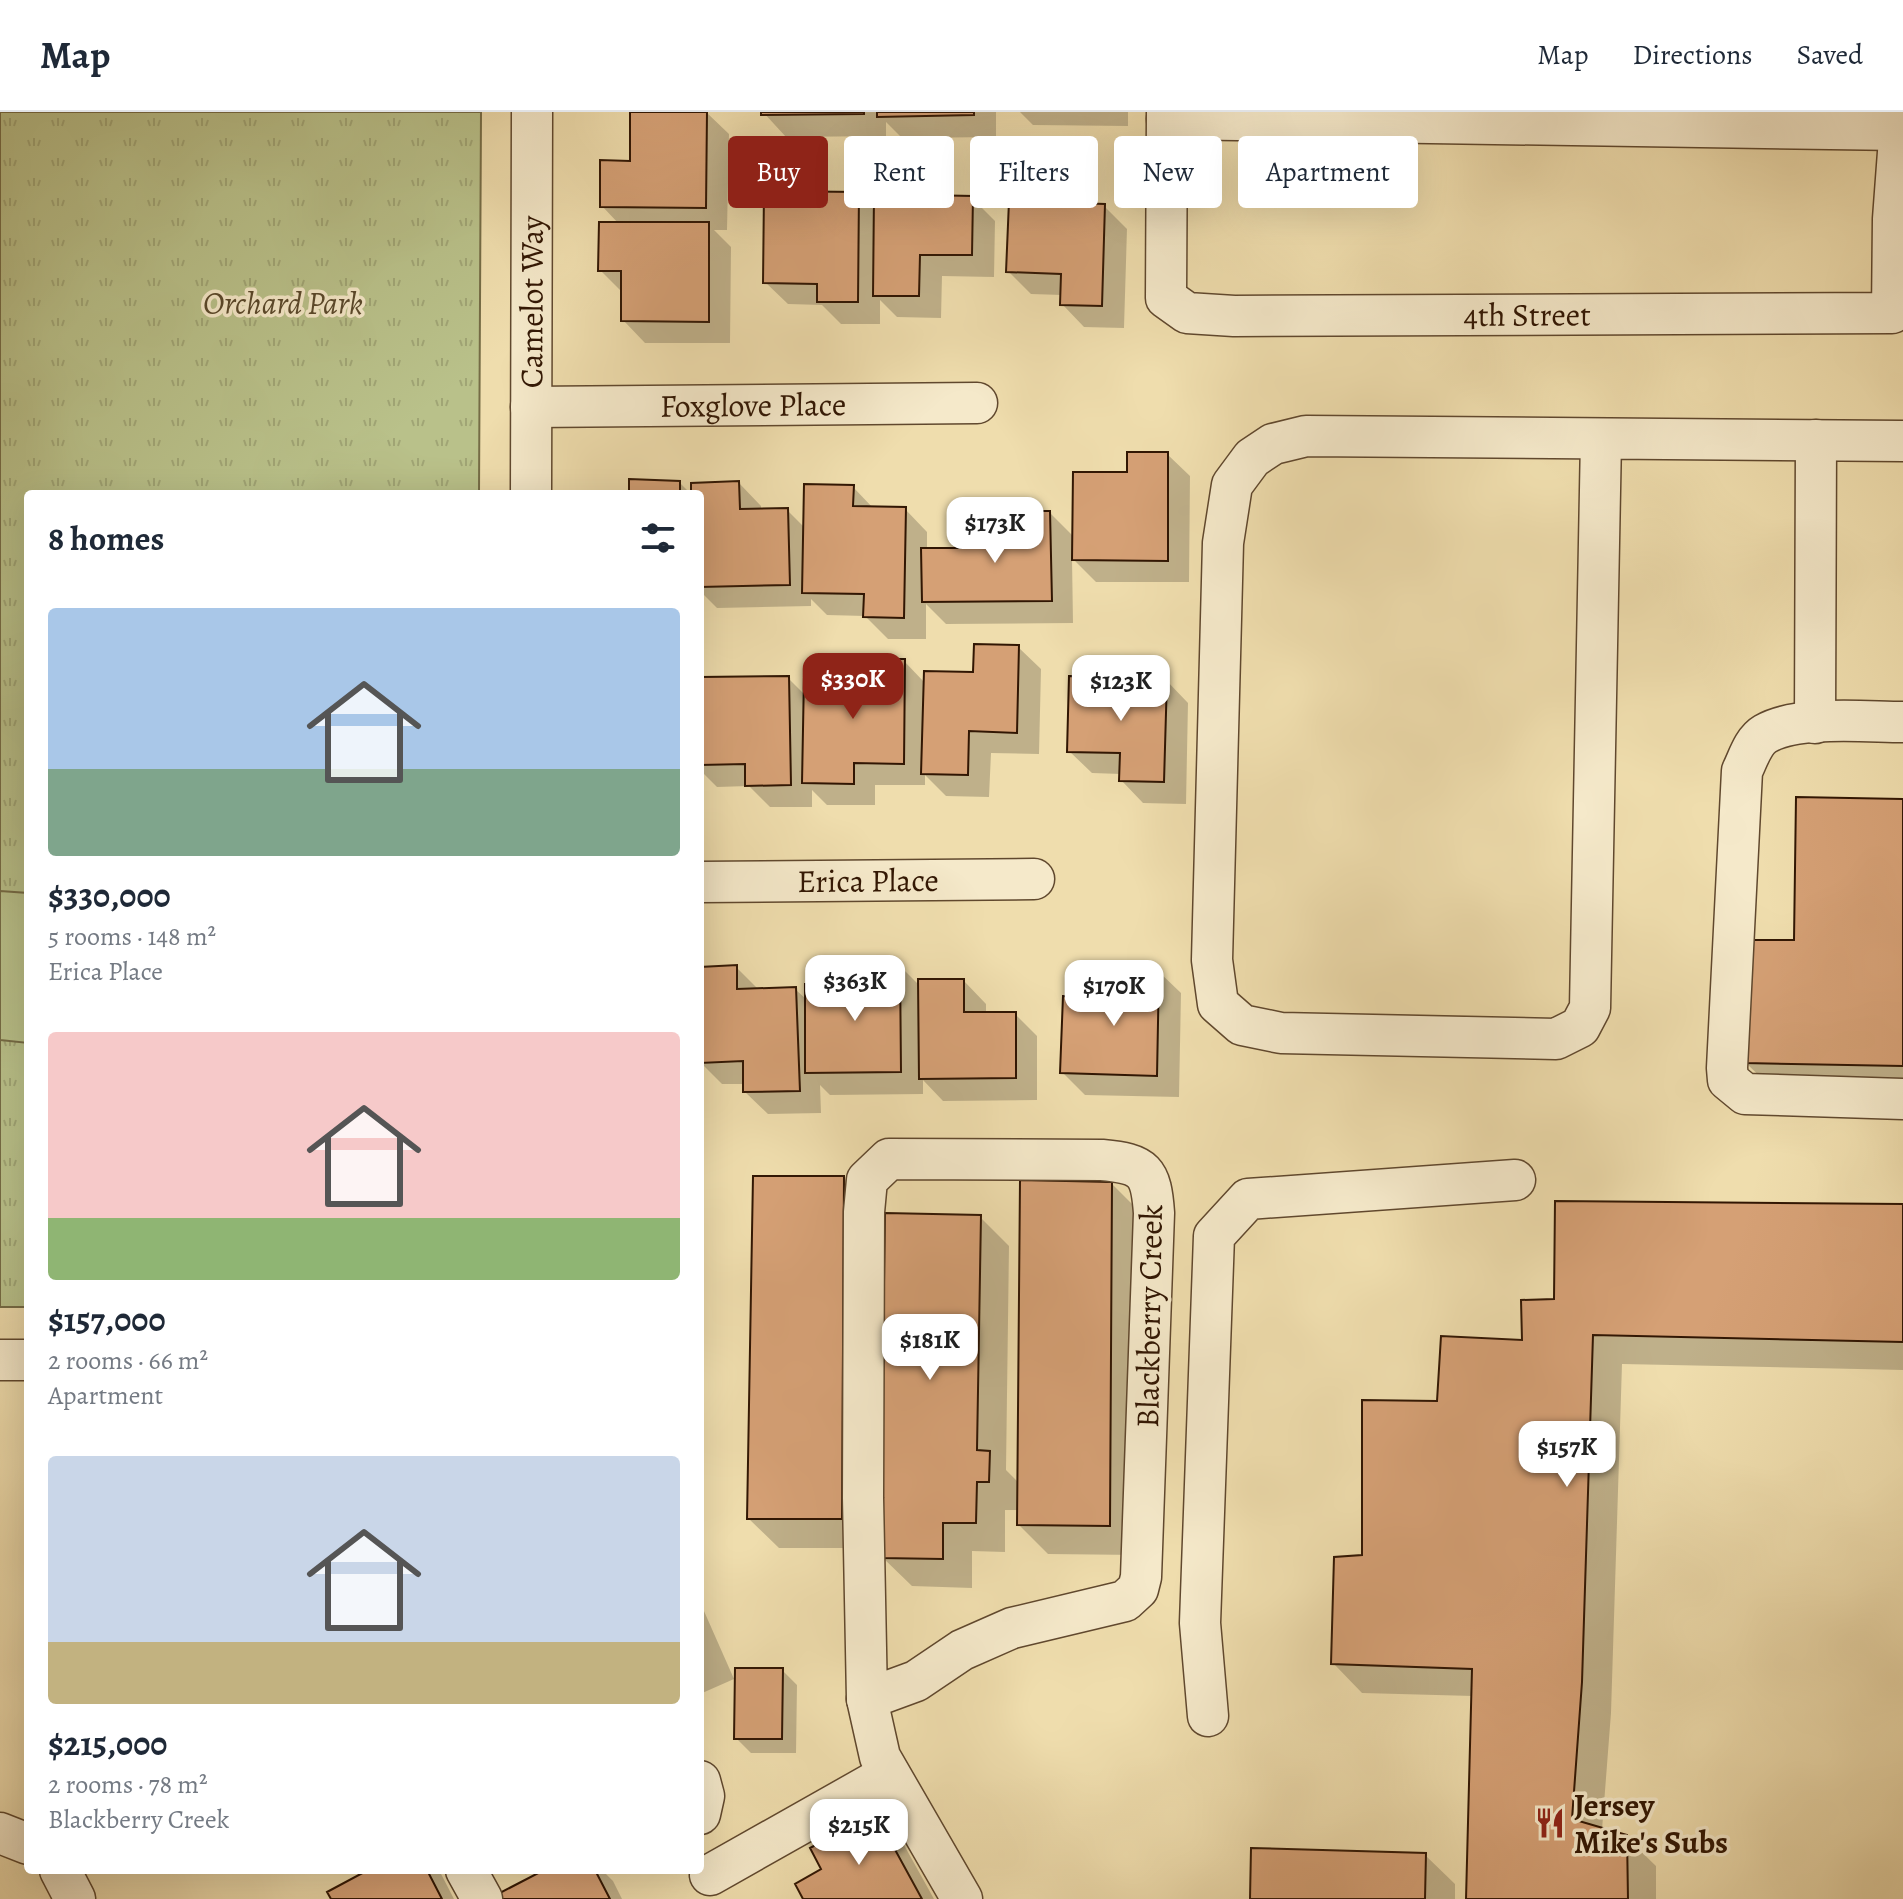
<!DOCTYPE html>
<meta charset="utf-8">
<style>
:root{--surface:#fff;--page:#f2f2f3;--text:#1f2937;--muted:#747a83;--line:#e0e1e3;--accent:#8f2418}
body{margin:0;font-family:Alegreya,serif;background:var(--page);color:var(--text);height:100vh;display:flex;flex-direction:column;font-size:30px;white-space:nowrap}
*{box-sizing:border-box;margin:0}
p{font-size:26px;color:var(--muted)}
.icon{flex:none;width:44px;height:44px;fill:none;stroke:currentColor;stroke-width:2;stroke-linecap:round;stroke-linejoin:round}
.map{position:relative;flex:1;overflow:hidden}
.sheet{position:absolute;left:24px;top:378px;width:680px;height:1384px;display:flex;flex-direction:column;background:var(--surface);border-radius:8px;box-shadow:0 8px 32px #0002}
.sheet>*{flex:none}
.hud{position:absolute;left:728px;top:24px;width:760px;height:72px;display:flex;gap:16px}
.price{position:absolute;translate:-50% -68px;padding:0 18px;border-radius:16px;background:#fff;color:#222;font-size:26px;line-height:52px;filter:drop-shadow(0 2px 4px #0008)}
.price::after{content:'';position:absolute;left:50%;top:48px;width:24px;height:18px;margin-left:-12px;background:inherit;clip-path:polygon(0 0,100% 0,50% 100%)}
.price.on{background:var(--accent);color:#fff}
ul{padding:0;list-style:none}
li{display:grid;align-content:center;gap:16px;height:424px;padding:0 24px}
li span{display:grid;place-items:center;height:248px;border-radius:8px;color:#555}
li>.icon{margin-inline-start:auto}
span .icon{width:144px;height:144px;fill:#fffc;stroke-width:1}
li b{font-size:34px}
h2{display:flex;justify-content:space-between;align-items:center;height:96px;padding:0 24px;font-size:34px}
.chip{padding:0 28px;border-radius:8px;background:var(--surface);box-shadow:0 8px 32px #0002;font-size:28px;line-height:72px}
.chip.on{background:var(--accent);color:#fff}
header{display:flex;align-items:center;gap:48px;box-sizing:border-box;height:112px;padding:0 40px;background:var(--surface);border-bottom:2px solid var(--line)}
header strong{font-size:38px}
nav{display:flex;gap:44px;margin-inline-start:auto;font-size:28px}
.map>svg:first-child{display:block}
</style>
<header>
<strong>Map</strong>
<nav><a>Map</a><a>Directions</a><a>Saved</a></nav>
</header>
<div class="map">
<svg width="1903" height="1787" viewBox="0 0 1903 1787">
<defs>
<pattern id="grass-tufts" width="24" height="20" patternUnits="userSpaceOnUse" patternTransform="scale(2)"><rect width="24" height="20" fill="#b9c18a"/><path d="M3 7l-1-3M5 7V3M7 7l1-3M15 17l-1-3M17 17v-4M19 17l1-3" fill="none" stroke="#a0a575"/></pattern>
</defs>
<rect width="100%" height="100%" fill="#efddad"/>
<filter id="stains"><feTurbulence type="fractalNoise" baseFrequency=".0025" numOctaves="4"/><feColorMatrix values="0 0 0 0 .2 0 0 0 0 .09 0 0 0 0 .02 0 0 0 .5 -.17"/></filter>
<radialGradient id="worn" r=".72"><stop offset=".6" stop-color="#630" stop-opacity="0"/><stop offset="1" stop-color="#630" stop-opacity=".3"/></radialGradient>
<!-- grass -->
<path fill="url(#grass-tufts)" stroke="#756c46" stroke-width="2" d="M 0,0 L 481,0 L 479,382 L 28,382 L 28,1195 L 0,1195 Z"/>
<!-- pitch -->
<path fill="#b9c18a" stroke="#756c46" stroke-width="2" d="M 0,779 L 28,781 L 28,931 L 0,928 Z"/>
<!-- shadow -->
<path fill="#0003" d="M 632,0 L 706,0 L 729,22 L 727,118 L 714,118 L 731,135 L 730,231 L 645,231 L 623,208 L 623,181 L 600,158 L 619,112 L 602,94 L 632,51 Z
M 763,0 L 996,0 L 996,25 L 902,26 L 886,10 L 886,24 L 786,25 Z
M 1020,0 L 1128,0 L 1128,14 L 1033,13 Z
M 859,82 L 876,100 L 972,86 L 995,109 L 994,165 L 942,164 L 941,206 L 897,205 L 880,188 L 880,212 L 841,212 L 822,193 L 788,192 L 765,170 Z
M 1104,94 L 1127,117 L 1124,216 L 1084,215 L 1062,192 L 1062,183 L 1031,182 L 1008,159 Z
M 1167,342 L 1190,364 L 1189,470 L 1096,470 L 1072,446 L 1073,511 L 946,512 L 926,492 L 926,527 L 888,527 L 865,504 L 827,503 L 811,487 L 811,494 L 717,496 L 700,479 L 700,500 L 700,382 L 693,382 L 739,371 L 761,394 L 761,399 L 787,398 L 805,416 L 853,375 L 874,397 L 905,397 L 927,420 L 927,438 L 999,438 L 1050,401 L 1074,425 L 1129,362 Z
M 679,370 L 691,382 L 631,382 Z
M 1018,535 L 1041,557 L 1039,642 L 991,641 L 989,685 L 946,684 L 925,663 L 925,673 L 875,673 L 875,693 L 827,693 L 812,678 L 812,695 L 770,695 L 749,674 L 717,675 L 700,658 L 700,673 L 700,567 L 788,566 L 806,584 L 904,549 L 925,571 L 975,562 Z
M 1166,568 L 1188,591 L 1186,692 L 1143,691 L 1121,668 L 1121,662 L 1092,661 L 1069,639 Z
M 1903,689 L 1903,982 L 1776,980 L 1746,951 L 1796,830 Z
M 899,853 L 920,874 L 964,869 L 986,892 L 986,902 L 1015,902 L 1037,924 L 1037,988 L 943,989 L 923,968 L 923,982 L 830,983 L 820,973 L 821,1001 L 768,1002 L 745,980 L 745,972 L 722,972 L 700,950 L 700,857 L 736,855 L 759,878 L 795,877 L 807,888 L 860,873 Z
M 1158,859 L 1181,881 L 1179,985 L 1085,983 L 1062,960 L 1117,888 Z
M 844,1066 L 873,1096 L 871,1436 L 779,1436 L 749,1407 Z
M 1112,1072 L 1141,1101 L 1138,1443 L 1048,1442 L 1019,1413 L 1019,1398 L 1005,1398 L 1005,1440 L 972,1439 L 972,1476 L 912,1474 L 882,1445 L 980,1105 L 1009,1134 L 1006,1358 L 1019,1371 Z
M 1903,1094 L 1903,1258 L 1622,1252 L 1611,1601 L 1602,1718 L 1626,1725 L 1656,1754 L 1656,1787 L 1468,1787 L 1473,1584 L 1362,1581 L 1333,1551 L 1364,1445 L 1439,1291 L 1524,1230 L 1556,1189 Z
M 700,1490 L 734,1567 L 700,1582 Z
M 782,1558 L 797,1573 L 796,1641 L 751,1641 L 736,1626 Z
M 875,1703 L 904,1733 L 934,1787 L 805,1787 L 824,1758 Z
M 1425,1743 L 1455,1772 L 1455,1787 L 1252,1787 Z
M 371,1758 L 439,1758 L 454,1787 L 333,1787 Z
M 548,1758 L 602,1758 L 613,1769 L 622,1787 L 500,1787 Z"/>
<!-- building -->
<path fill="#d5a075" stroke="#311603" stroke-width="2" d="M 630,0 L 707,0 L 706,96 L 600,95 L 600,48 L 630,49 Z
M 761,0 L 864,0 L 864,2 L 761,3 Z
M 877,0 L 974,0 L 974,3 L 877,5 Z
M 764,79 L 859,80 L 858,190 L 817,190 L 817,172 L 763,171 Z
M 874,82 L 973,84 L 972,143 L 920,143 L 919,184 L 873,184 Z
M 1009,89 L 1105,92 L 1102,194 L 1060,193 L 1061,162 L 1006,160 Z
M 599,110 L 709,110 L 709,210 L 621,209 L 621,159 L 598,159 Z
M 1127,340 L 1168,340 L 1168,449 L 1072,448 L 1073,360 L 1127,360 Z
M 629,367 L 680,369 L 680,382 L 629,382 Z
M 739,369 L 740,397 L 788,396 L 790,473 L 700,475 L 700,382 L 691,382 L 691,371 Z
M 804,372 L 854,373 L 853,394 L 906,395 L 904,506 L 863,505 L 864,482 L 802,481 Z
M 997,399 L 1050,399 L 1052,489 L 922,490 L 921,436 L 997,436 Z
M 974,532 L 1019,533 L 1017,621 L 969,619 L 968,663 L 921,662 L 924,559 L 973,560 Z
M 856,547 L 905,547 L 904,652 L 854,651 L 854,672 L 802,671 L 804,564 L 855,565 Z
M 789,564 L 791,673 L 745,674 L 745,652 L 700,653 L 700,565 Z
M 1069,564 L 1167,566 L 1164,670 L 1119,669 L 1120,641 L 1067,640 Z
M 1796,685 L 1903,687 L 1903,954 L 1744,951 L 1746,828 L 1794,828 Z
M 900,851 L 901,960 L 805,961 L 805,872 L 858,871 L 858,852 Z
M 737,853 L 737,877 L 796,875 L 800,979 L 743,980 L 743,949 L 700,951 L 700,855 Z
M 1115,855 L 1159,857 L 1157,964 L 1060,961 L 1063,884 L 1115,886 Z
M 918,867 L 964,867 L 964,900 L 1016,900 L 1016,966 L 919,967 Z
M 753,1064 L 844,1064 L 842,1407 L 747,1407 Z
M 1020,1068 L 1112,1070 L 1110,1414 L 1017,1413 Z
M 1555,1089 L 1903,1092 L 1903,1230 L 1593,1223 L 1582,1570 L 1572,1707 L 1627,1723 L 1628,1787 L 1466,1787 L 1472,1557 L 1331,1552 L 1334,1445 L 1362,1443 L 1362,1288 L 1437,1289 L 1441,1224 L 1522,1228 L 1521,1188 L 1554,1187 Z
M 885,1101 L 981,1103 L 977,1338 L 990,1339 L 989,1370 L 977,1370 L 976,1411 L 943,1411 L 943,1447 L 880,1446 Z
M 735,1556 L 783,1556 L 782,1627 L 734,1627 Z
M 875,1701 L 922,1787 L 803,1787 L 795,1772 L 821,1757 L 810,1736 Z
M 1251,1736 L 1426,1741 L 1425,1787 L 1250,1787 Z
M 368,1758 L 427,1758 L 442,1787 L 331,1787 L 327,1780 Z
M 544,1758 L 595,1758 L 610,1787 L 498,1787 L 496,1783 Z"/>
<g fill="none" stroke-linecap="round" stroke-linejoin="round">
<!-- minor casing -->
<g stroke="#60482e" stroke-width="43">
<g id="minor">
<path id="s1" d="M 1167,0 L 1166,186 L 1187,201 L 1234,204 L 1892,201 L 1893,107 L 1901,0"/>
<path d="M 1167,7 L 1900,18"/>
<path id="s2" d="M 531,295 L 977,291"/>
<path d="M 1601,327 L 1590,896 L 1580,915 L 1556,927 L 1281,921 L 1242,913 L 1218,892 L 1212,848 L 1223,431 L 1232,373 L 1252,346 L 1273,332 L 1306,324 L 1903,329"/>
<path id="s3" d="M 531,382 L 532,0"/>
<path d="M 1903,610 C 1866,610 1797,603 1765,622 C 1753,629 1748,647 1742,659 L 1727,956 L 1728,968 L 1745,982 L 1903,987"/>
<path d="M 1815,611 L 1816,328"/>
<path id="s4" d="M 700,770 L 1034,767"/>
<path d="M 889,1047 L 1102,1048 C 1145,1052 1151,1059 1154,1101 L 1141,1465 L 1138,1477 L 1125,1489 L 1012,1516 L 962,1538 L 916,1569 L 867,1587 L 863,1386 L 864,1100 L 867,1068 Z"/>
<path d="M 0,1248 L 28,1248"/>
<path d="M 867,1587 L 880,1645 L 962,1787"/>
<path d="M 1208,1604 L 1200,1511 L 1214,1124 L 1248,1087 L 1515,1068"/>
<path d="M 700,1669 L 704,1684 L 700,1702"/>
<path d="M 0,1721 L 28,1732"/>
<path d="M 60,1758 L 75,1787"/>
<path d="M 466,1758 L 482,1787"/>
<path d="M 710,1763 L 889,1662"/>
</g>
</g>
<!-- minor -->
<use href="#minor" stroke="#f5e9ca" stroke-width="40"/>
</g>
<!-- icons -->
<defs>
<g id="restaurant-bare" transform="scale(2.4)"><path d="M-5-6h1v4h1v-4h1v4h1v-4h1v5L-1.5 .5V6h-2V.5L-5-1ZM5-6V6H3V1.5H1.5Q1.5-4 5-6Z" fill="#8f2418" stroke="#f5e9ca" stroke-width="2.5" paint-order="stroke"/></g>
</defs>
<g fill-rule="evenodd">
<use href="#restaurant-bare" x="1550" y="1711"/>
</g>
<g text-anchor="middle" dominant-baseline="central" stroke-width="7" stroke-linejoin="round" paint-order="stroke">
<!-- park labels -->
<g font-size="32" font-style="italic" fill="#5a492c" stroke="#f5e9ca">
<text x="283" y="191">Orchard Park</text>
</g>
<!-- street labels -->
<g font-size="32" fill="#311603" stroke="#f5e9ca">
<text stroke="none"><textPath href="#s3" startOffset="192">Camelot Way</textPath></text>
<text stroke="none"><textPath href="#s1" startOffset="552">4th Street</textPath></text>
<text stroke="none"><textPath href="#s2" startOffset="222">Foxglove Place</textPath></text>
<text stroke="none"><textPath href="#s4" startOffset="168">Erica Place</textPath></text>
<text transform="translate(1149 1204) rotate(-89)">Blackberry Creek</text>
</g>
<!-- poi labels -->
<g font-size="32" font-weight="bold" fill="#311603" stroke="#f5e9ca" text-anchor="start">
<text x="1574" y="1693">Jersey<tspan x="1574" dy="37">Mike's Subs</tspan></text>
</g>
</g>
<rect width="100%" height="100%" filter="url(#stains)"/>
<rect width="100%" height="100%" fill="url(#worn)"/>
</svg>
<b class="price" style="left:995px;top:453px">$173K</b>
<b class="price on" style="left:853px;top:609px">$330K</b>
<b class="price" style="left:1121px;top:611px">$123K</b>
<b class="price" style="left:855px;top:911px">$363K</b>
<b class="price" style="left:1114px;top:916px">$170K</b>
<b class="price" style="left:930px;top:1270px">$181K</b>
<b class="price" style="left:1567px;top:1377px">$157K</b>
<b class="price" style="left:859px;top:1755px">$215K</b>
<div class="hud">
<a class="chip on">Buy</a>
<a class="chip">Rent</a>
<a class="chip">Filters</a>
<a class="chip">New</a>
<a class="chip">Apartment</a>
</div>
<section class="sheet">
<h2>8 homes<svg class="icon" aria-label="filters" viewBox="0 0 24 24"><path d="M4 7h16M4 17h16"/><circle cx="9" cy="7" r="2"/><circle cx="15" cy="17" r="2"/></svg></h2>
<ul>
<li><span style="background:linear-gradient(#a9c7e8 65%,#7fa58c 0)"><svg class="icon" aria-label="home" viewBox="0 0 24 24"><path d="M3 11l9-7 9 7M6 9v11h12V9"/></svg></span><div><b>$330,000</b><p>5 rooms · 148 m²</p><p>Erica Place</p></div></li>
<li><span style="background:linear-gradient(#f6c9c9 75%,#8fb573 0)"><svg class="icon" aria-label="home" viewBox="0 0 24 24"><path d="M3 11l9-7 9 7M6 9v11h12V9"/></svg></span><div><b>$157,000</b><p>2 rooms · 66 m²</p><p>Apartment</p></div></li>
<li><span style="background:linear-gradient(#c9d6e8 75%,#c2b280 0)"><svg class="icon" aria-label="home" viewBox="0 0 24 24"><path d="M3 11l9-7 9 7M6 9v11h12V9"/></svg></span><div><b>$215,000</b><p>2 rooms · 78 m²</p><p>Blackberry Creek</p></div></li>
</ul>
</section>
</div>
